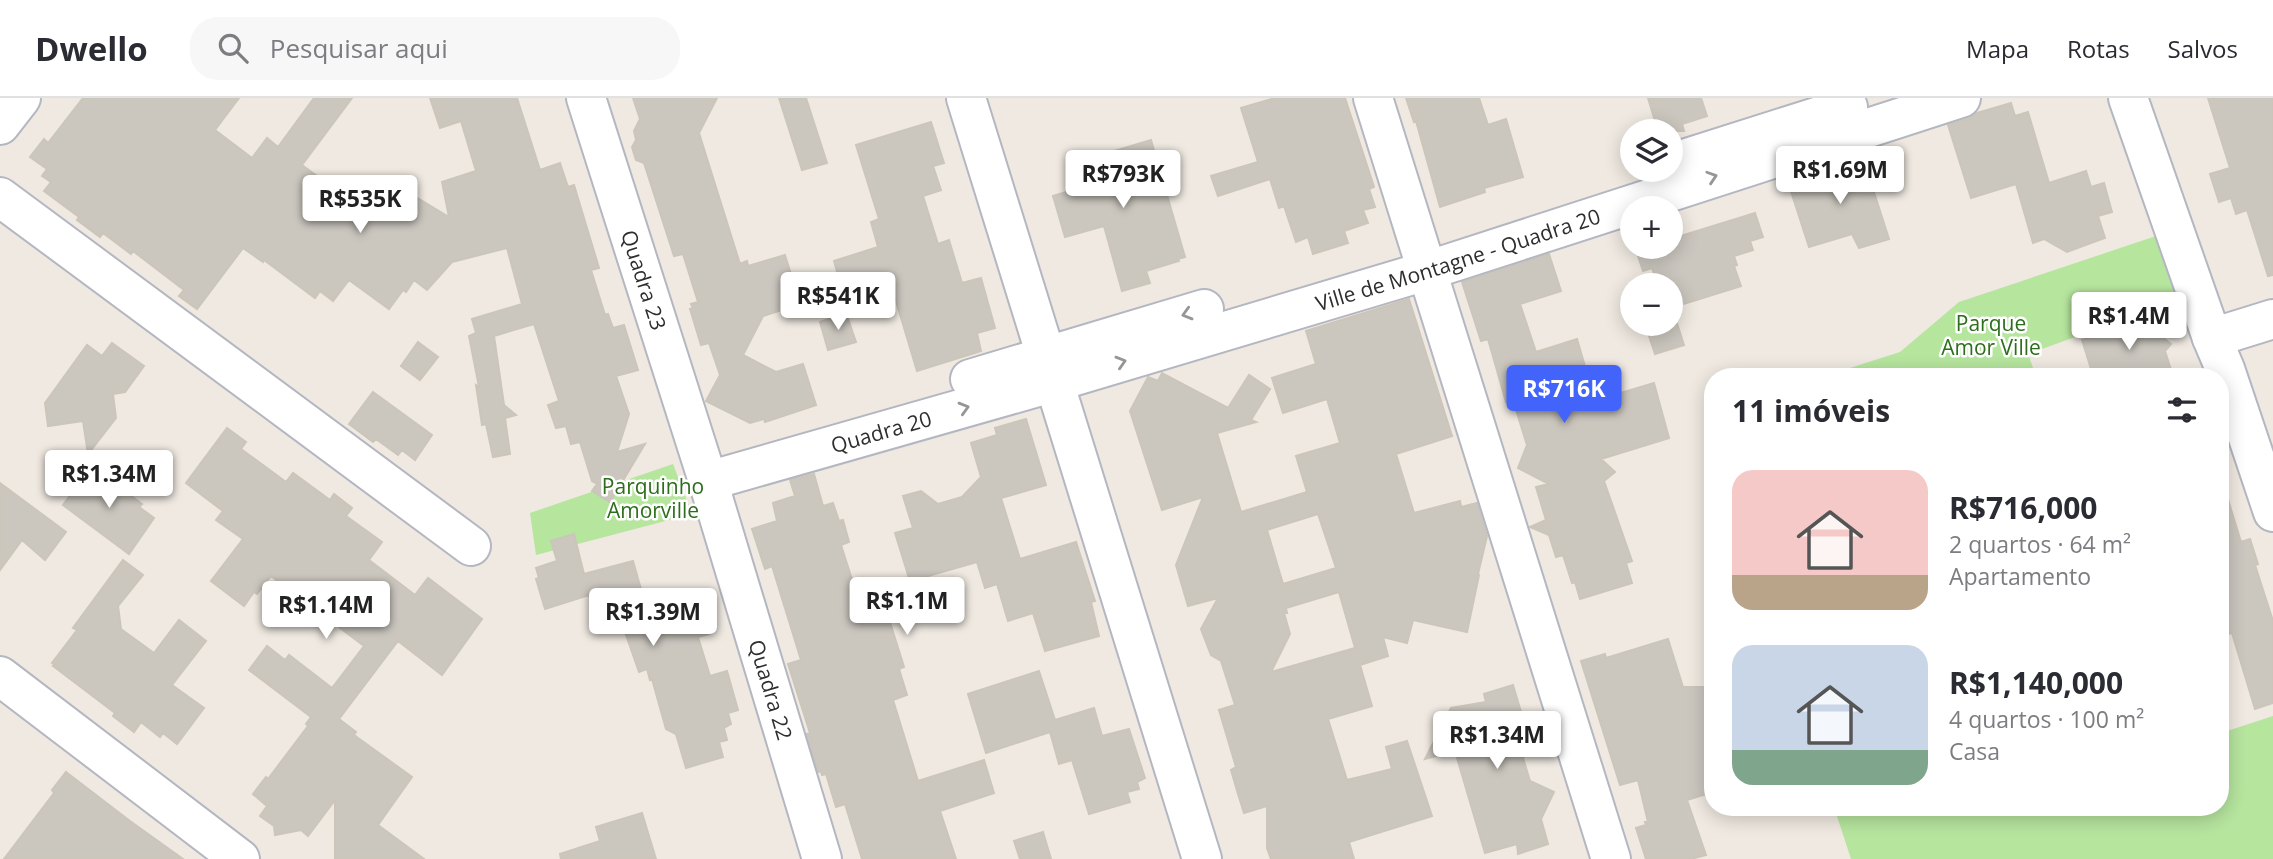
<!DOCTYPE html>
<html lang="pt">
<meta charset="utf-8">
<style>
:root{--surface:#fff;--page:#f7f7f7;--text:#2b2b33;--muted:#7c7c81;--line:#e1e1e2;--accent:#4264fb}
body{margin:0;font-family:"Open Sans",sans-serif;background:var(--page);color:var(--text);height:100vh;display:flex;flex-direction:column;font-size:26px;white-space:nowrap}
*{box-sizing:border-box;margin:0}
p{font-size:23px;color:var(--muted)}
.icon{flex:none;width:38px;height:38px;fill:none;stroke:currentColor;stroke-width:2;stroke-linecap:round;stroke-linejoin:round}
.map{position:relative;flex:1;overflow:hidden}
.sheet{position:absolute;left:1704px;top:270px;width:525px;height:448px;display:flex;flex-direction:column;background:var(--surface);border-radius:28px;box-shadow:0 4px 18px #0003}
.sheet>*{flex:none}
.fabs{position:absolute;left:1620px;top:21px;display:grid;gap:14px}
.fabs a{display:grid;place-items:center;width:63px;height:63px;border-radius:50%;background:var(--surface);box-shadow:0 4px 18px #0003;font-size:35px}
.price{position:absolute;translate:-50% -60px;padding:0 16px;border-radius:7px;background:#fff;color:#222;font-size:23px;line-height:46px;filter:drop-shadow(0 2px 4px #0008)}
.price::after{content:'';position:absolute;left:50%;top:42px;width:21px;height:16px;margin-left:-10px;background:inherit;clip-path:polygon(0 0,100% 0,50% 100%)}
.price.selected{background:var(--accent);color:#fff}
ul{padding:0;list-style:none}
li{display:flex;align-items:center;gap:21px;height:175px;padding:0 28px}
li span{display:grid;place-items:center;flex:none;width:196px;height:140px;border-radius:21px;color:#555}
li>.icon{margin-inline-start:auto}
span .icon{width:84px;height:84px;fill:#fffc;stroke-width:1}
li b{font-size:30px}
h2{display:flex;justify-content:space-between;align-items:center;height:84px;padding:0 28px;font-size:30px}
header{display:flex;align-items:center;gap:42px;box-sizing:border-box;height:98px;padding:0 35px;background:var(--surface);border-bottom:2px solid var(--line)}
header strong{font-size:33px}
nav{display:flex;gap:38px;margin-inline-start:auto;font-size:24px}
.search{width:490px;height:63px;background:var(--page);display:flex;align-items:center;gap:18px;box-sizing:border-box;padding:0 24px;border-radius:28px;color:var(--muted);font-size:26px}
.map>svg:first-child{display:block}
</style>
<header>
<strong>Dwello</strong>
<div class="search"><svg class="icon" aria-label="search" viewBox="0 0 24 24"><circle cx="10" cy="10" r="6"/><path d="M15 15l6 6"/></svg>Pesquisar aqui</div>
<nav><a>Mapa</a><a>Rotas</a><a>Salvos</a></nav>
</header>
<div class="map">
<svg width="2273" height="761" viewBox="0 0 2273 761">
<rect width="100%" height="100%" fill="#efe9e1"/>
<!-- green -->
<path fill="#b6e59e" d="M 2168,134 L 2190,198 L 2028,256 L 2036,278 L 1825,278 L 1900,254 L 1959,204 Z
M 673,366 L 692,416 L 536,457 L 530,415 Z
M 2273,618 L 2273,761 L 1851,761 L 1834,709 L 2221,709 L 2221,635 Z"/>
<!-- building -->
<path fill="#cbc7bf" stroke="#cbc5ba" stroke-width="2" fill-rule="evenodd" d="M 83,0 L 239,0 L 215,32 L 252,60 L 267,40 L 278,49 L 314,0 L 352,0 L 302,67 L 363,112 L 386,81 L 449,119 L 442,84 L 476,73 L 461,23 L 440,30 L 430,0 L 517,0 L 540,72 L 560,65 L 568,89 L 574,87 L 599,170 L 591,172 L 605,217 L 608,216 L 613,230 L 624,227 L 638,272 L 616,278 L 629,316 L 617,354 L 645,346 L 610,404 L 592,393 L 597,386 L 592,383 L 580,344 L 571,346 L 566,328 L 556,330 L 548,307 L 559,303 L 534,226 L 494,238 L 504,307 L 516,317 L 505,320 L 510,356 L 493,359 L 486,326 L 482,327 L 476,287 L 479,289 L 469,238 L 476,235 L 472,221 L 522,206 L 507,150 L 452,164 L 427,192 L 414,182 L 406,194 L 403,192 L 389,211 L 349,182 L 333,203 L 320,193 L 315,200 L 264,162 L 263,164 L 243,150 L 197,211 L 179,198 L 184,192 L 133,153 L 131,156 L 103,135 L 100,139 L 77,122 L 79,119 L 44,93 L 51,84 L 42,78 L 47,71 L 30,59 L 44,41 L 48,45 Z
M 633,0 L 717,0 L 699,35 L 740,166 L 747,163 L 748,168 L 785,157 L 800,206 L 763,218 L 743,257 L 776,274 L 803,266 L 816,307 L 765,324 L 764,321 L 750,325 L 706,303 L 720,277 L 709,245 L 701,247 L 690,211 L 693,210 L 691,206 L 698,204 L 683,156 L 674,158 L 644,65 L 636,62 L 632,49 L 636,42 L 634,33 L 640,21 Z
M 779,0 L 806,0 L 827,65 L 802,72 Z
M 1275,0 L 1345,0 L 1374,89 L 1369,91 L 1375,109 L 1363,112 L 1368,125 L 1344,133 L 1348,145 L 1313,156 L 1308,139 L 1296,144 L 1284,108 L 1279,110 L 1270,81 L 1218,98 L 1211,78 L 1258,64 L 1241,10 Z
M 1406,0 L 1479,0 L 1488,27 L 1506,21 L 1523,79 L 1484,90 L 1485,94 L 1440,109 L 1416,23 L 1414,24 Z
M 1648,0 L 1701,0 L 1707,18 L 1682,26 L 1684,33 L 1658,33 Z
M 2208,0 L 2273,0 L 2273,177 L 2268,178 L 2247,112 L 2236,116 L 2231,100 L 2219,104 L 2210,76 L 2230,70 Z
M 2011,5 L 2015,18 L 2028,14 L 2049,85 L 2086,73 L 2091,89 L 2104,85 L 2112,114 L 2098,118 L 2105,140 L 2067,154 L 2044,141 L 2033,145 L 2016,86 L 1971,100 L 1948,27 L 1968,21 L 1977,15 Z
M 931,24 L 944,65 L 933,68 L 941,92 L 923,98 L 938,146 L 949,142 L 962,185 L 981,180 L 995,230 L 977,235 L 981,253 L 917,273 L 893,193 L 891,194 L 886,181 L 843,195 L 834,163 L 878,149 L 871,124 L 879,121 L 856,47 Z
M 1151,42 L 1185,159 L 1178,161 L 1179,163 L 1146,173 L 1150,185 L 1122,193 L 1104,128 L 1065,139 L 1053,98 L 1076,91 L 1067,61 L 1090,54 L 1091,60 Z
M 1863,60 L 1889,141 L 1859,150 L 1852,136 L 1809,149 L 1789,87 Z
M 1755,115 L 1763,139 L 1750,143 L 1753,152 L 1734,158 L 1737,167 L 1734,168 L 1741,188 L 1671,210 L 1671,187 L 1658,187 L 1652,170 L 1643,173 L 1636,152 L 1645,149 L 1671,149 L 1671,141 Z
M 1549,156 L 1561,193 L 1520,206 L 1536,254 L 1577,241 L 1591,289 L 1600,286 L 1604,300 L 1654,285 L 1669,340 L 1601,361 L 1615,374 L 1604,383 L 1632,463 L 1626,465 L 1632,485 L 1580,501 L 1575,484 L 1572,485 L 1563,457 L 1556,459 L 1549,437 L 1530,429 L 1546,422 L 1536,389 L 1549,386 L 1518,370 L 1527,347 L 1513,302 L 1506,304 L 1488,241 L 1481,243 L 1462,184 Z
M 1409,201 L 1452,338 L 1396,356 L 1414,415 L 1460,403 L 1461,409 L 1477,405 L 1487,438 L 1478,476 L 1479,477 L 1467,534 L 1413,522 L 1407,545 L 1383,539 L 1388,558 L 1360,567 L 1372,608 L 1328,621 L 1347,682 L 1392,671 L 1386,649 L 1407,643 L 1432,718 L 1349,744 L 1354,761 L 1271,761 L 1267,750 L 1267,708 L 1244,715 L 1238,696 L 1231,672 L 1236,669 L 1219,612 L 1235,607 L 1221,563 L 1211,557 L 1201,531 L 1218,500 L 1188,508 L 1176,467 L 1203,399 L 1162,412 L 1130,313 L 1148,279 L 1158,283 L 1162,275 L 1228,310 L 1249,277 L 1270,291 L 1251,322 L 1256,324 L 1217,335 L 1241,414 L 1307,394 L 1296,358 L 1340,345 L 1327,301 L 1283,315 L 1272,280 L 1316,266 L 1306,233 ZM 1318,416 L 1336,470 L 1283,486 L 1267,432 ZM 1339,494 L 1355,550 L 1271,574 L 1290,536 L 1284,515 L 1287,515 L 1286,510 Z
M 846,215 L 856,244 L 828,252 L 820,224 Z
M 1674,216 L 1684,247 L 1655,256 L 1645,226 L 1671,226 L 1671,217 Z
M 2151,221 L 2154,232 L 2171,246 L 2165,253 L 2173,278 L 2104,278 L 2102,271 L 2092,274 L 2082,242 Z
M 418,244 L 438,259 L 420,282 L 401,268 Z
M 112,245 L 144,268 L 125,294 L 113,296 L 116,320 L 88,356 L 83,323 L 48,328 L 45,305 L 87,247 L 102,258 Z
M 373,294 L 432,337 L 415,362 L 402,352 L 398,357 L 376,341 L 373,344 L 349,326 Z
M 1026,321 L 1046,387 L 1001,400 L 1020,461 L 1076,444 L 1095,503 L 1091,504 L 1099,538 L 1045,553 L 1033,515 L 1008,523 L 997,486 L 985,490 L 977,464 L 914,482 L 921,511 L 889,521 L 904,569 L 899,571 L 907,597 L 893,602 L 918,683 L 984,662 L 994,695 L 940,713 L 956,761 L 862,761 L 845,706 L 836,709 L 826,676 L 822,677 L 821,673 L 818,674 L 807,636 L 810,635 L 788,566 L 801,562 L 772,468 L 765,471 L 752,431 L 777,423 L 773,405 L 795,398 L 790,382 L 814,376 L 823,408 L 833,405 L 839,423 L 843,422 L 849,444 L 841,447 L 857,497 L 909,480 L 895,435 L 913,430 L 903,398 L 921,393 L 938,406 L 962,399 L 981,379 L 971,345 L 997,337 L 995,330 Z
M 227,330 L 246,344 L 241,351 L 286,384 L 293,375 L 330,402 L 334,396 L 352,410 L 346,418 L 382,444 L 369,462 L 415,497 L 428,480 L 482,521 L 442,577 L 398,543 L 339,621 L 356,634 L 354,637 L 412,679 L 378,727 L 424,761 L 335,761 L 335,702 L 308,738 L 301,732 L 275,737 L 274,728 L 260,718 L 267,708 L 253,696 L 266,679 L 268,681 L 308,628 L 306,626 L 311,619 L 249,572 L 267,548 L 285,562 L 289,557 L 332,590 L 364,548 L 271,478 L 257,496 L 254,494 L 244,508 L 211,483 L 243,441 L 216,422 L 223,413 L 186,385 Z
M 92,368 L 142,406 L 139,409 L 154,420 L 129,456 L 63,407 Z
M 0,385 L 66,434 L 45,462 L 22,442 L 0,472 Z
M 2226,395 L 2241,444 L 2250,441 L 2258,466 L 2255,467 L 2273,523 L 2273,605 L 2255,611 L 2232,535 L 2221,538 L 2221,396 Z
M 574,436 L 584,476 L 633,463 L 648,516 L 651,515 L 652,520 L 702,504 L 712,535 L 698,539 L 710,578 L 727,573 L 738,612 L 728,615 L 731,626 L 724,630 L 727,642 L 719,644 L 723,659 L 686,670 L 676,636 L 666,631 L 652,581 L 650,582 L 647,571 L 639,574 L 617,511 L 596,518 L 589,497 L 545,511 L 536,481 L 539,480 L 536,470 L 557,463 L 551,443 Z
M 123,462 L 143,477 L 118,508 L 121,531 L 154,555 L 179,522 L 206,543 L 172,587 L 204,610 L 177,646 L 163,635 L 160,639 L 141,624 L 134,634 L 113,618 L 115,615 L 53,568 L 55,567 L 52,565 L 77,532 L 73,530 Z
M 1668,541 L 1683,589 L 1703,589 L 1713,625 L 1713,694 L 1687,702 L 1706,757 L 1691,761 L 1646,761 L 1636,730 L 1646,727 L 1645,724 L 1648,724 L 1638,682 L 1620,687 L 1581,563 L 1605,556 L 1606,560 Z
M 1039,573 L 1055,622 L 1094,610 L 1102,638 L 1129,631 L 1145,680 L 1137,684 L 1139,691 L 1127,694 L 1130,704 L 1089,716 L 1072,662 L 1059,666 L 1050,634 L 986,655 L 968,596 Z
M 1513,587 L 1527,634 L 1535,638 L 1523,660 L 1530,683 L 1554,694 L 1541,721 L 1548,746 L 1518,756 L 1517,746 L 1485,755 L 1455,653 L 1425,661 L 1451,610 L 1486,604 L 1484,596 Z
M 66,674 L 130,723 L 183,761 L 4,761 L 54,695 L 52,692 Z
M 642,715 L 656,761 L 561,761 L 560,756 L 600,743 L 596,729 Z
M 1043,734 L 1051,761 L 1020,761 L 1014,743 Z"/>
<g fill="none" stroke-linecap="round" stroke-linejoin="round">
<!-- minor casing -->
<g stroke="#b4b7c1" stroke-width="42">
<g id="minor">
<path id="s1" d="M 586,0 L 708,383 L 822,761"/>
<path d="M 966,0 L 1202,761"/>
<path d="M 1373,0 L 1611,761"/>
<path d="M 2128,0 L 2212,240 L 2225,271 L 2273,414"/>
<path d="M 0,27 L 21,0"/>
<path d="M 1671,65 L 1848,9"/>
<path d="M 0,99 L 471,448"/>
<path d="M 2212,240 L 2273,221"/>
<path d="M 970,281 L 1204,211"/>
<path id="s2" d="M 708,383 L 1055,284 L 1426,173 L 1961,0"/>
<path d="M 0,578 L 240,761"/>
</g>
</g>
<!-- minor -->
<use href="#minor" stroke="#fff" stroke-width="38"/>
</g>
<!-- one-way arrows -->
<defs><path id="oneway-chevron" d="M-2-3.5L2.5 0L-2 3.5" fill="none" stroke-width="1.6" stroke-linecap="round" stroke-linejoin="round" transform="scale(1.75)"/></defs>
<g stroke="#969696">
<use href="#oneway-chevron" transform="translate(1712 79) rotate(-18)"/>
<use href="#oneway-chevron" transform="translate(1187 216) rotate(164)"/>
<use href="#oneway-chevron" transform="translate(1121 264) rotate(-17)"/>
<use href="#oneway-chevron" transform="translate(964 310) rotate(-16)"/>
</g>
<g text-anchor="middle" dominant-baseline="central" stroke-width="5" stroke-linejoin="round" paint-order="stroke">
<!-- street labels -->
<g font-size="21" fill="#2e2e2e" stroke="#fff">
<text stroke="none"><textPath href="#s2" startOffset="782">Ville de Montagne - Quadra 20</textPath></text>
<text stroke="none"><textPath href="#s1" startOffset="191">Quadra 23</textPath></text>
<text stroke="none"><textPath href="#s2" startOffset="180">Quadra 20</textPath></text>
<text stroke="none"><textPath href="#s1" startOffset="620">Quadra 22</textPath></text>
</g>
<!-- park labels -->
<g font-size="21" fill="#2c6e1b" stroke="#fff">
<text x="1991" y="225">Parque<tspan x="1991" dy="24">Amor Ville</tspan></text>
<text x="653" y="388">Parquinho<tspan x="653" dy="24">Amorville</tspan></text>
</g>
</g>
</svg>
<div class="fabs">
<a><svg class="icon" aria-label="layers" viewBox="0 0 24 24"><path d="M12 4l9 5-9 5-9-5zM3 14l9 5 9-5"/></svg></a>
<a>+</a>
<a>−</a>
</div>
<b class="price" style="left:1840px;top:108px">R$1.69M</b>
<b class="price" style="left:1123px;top:112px">R$793K</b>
<b class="price" style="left:360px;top:137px">R$535K</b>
<b class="price" style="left:838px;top:234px">R$541K</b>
<b class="price" style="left:2129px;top:254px">R$1.4M</b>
<b class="price selected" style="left:1564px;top:327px">R$716K</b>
<b class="price" style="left:109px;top:412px">R$1.34M</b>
<b class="price" style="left:907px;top:539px">R$1.1M</b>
<b class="price" style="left:326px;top:543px">R$1.14M</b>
<b class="price" style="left:653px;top:550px">R$1.39M</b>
<b class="price" style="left:1497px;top:673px">R$1.34M</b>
<section class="sheet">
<h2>11 imóveis<svg class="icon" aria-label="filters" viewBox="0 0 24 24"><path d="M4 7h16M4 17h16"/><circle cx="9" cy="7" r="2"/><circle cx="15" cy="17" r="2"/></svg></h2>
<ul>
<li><span style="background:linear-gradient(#f6c9c9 75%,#b9a48a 0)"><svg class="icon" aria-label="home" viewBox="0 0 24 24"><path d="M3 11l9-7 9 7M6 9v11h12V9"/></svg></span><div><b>R$716,000</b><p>2 quartos · 64 m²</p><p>Apartamento</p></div></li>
<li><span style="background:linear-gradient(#c9d6e8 75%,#7fa58c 0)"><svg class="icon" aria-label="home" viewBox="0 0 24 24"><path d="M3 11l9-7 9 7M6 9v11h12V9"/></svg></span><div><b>R$1,140,000</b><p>4 quartos · 100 m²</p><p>Casa</p></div></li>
</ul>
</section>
</div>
